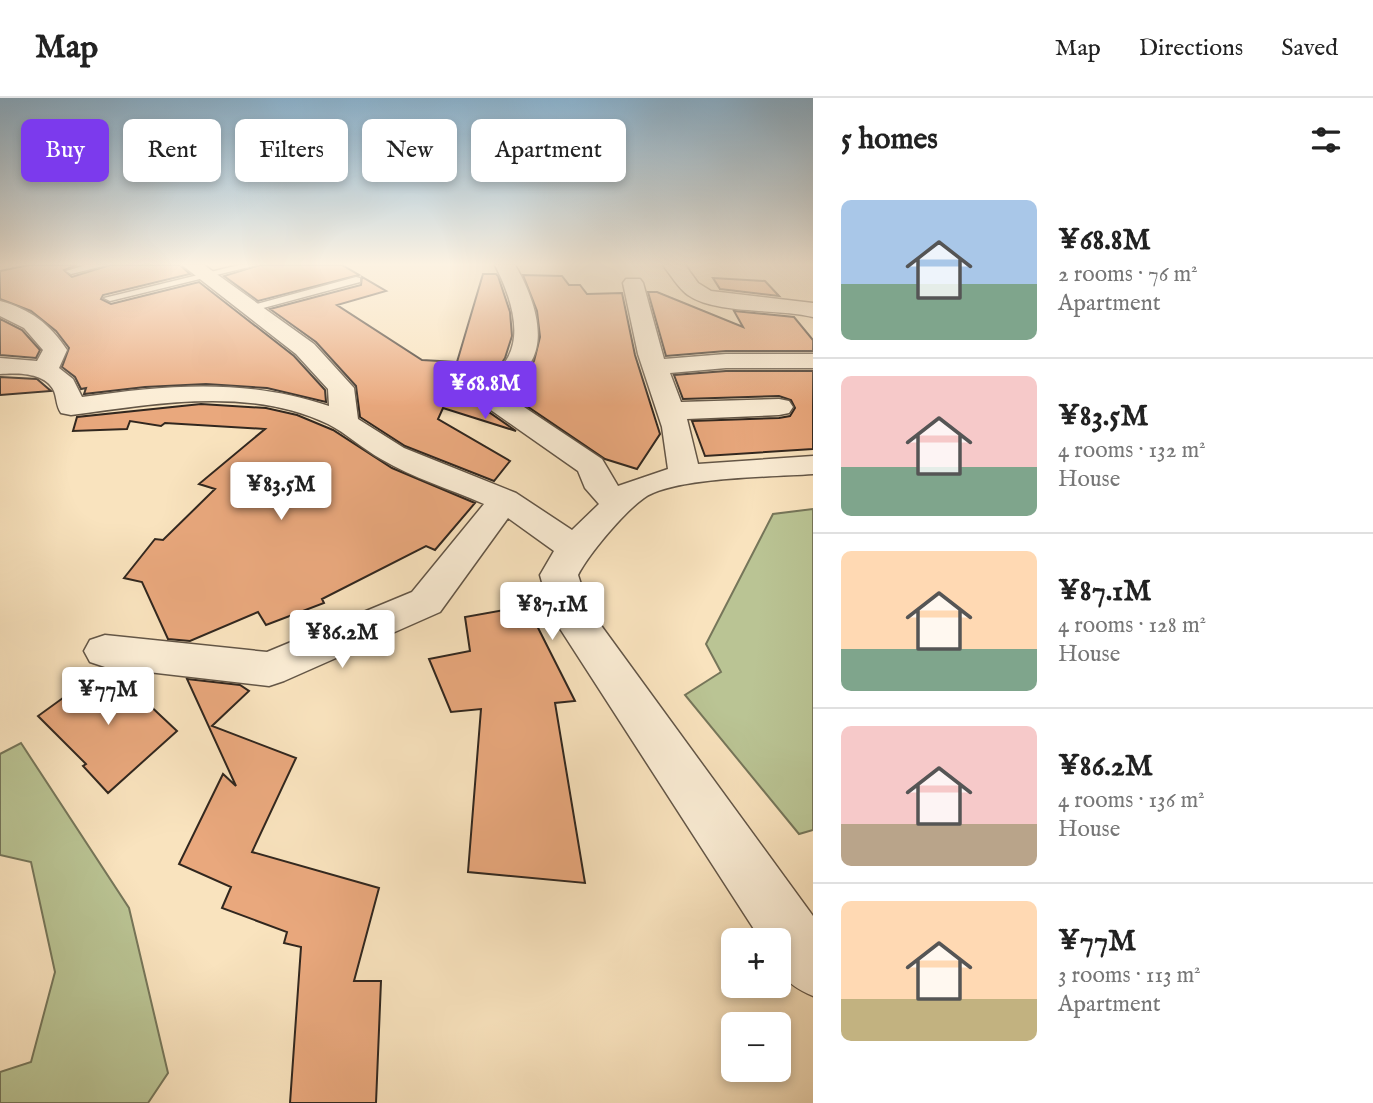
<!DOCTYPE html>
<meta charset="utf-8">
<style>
:root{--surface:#fff;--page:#f6f6f6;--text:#222;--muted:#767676;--line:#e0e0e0;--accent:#7c3aed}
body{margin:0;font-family:"IM FELL English",serif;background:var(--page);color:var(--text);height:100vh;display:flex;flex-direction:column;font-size:26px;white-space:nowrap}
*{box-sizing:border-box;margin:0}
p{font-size:23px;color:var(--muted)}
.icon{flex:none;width:38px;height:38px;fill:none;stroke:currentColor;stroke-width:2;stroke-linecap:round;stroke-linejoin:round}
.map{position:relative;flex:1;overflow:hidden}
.sheet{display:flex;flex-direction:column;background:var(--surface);width:560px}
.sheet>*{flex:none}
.hud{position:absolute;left:21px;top:21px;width:665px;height:63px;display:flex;gap:14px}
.controls{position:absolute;left:721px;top:830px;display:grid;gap:14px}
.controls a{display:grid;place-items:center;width:70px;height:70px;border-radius:10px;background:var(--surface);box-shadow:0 4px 10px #0003;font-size:35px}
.price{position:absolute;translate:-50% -60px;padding:0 16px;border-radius:7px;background:#fff;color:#222;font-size:23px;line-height:46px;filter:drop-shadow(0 2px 4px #0008)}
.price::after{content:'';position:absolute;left:50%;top:42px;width:21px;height:16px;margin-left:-10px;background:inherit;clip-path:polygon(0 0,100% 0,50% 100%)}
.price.selected{background:var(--accent);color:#fff}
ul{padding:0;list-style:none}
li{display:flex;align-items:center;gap:21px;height:175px;padding:0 28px}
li+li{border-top:2px solid var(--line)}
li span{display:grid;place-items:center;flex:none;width:196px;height:140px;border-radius:10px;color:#555}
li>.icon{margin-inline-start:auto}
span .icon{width:84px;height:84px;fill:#fffc;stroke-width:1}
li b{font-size:30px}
h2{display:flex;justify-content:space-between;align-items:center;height:84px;padding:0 28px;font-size:30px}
.tag{padding:0 24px;border-radius:10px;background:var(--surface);box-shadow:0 4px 10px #0003;font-size:24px;line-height:63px}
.tag.selected{background:var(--accent);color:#fff}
header{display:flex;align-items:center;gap:42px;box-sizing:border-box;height:98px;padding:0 35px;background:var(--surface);border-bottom:2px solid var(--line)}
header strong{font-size:33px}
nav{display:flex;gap:38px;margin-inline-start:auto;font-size:24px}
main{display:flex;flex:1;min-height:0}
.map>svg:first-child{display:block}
</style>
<header>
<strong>Map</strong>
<nav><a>Map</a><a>Directions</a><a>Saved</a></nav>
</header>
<main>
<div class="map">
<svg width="813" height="1005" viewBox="0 0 813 1005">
<rect width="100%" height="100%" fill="#f9e3be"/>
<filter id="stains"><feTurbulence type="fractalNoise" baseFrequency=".00286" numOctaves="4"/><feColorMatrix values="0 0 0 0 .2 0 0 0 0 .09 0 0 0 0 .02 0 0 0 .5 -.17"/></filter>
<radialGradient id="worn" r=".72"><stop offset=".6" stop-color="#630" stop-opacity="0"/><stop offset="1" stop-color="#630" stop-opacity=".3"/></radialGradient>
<!-- green -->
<path fill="#bac494" stroke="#76765a" stroke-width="2" d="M 813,411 L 813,732 L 799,736 L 685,597 L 721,574 L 706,546 L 773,416 Z
M 21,645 L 129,810 L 168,975 L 148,1005 L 0,1005 L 0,974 L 31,964 L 55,874 L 31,764 L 0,757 L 0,656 Z"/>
<!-- building -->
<path fill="#e9a87d" stroke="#31271f" stroke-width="2" d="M 29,167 L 77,167 L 64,172 L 72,179 L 110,167 L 180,167 L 190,176 L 103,197 L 101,201 L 111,206 L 199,184 L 294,258 L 325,292 L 326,304 L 267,290 L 206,286 L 145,289 L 84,296 L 86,290 L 81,291 L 75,279 L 62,269 L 69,250 L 56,233 L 31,213 L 0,201 L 0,173 Z
M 260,167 L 342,167 L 359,177 L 258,203 L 224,178 Z
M 483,176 L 496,176 L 498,178 L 510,214 L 512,238 L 505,260 L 485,291 L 482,305 L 486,312 L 516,333 L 443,310 L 438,321 L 510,363 L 494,383 L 405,348 L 360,319 L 356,288 L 316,244 L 270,211 L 361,187 L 362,179 L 386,193 L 337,207 L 422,262 L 457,264 Z
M 523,177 L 562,178 L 569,187 L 580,187 L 587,196 L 622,195 L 635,257 L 660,336 L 637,371 L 605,361 L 515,300 L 519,286 L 534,263 L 540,239 L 537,213 Z
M 713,180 L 765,183 L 779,198 L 720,191 Z
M 648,194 L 657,194 L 743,229 L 734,213 L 794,219 L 813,242 L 813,253 L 726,253 L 666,258 Z
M 0,221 L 22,232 L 40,252 L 36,260 L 0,257 Z
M 726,273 L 813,273 L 813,351 L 705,358 L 692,323 L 779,320 L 790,318 L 795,310 L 791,302 L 779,298 L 683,301 L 674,277 Z
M 0,279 L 37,281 L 51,293 L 0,297 Z
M 201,306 L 266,310 L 297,317 L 333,332 L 392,370 L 475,405 L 435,452 L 426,448 L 322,501 L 324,505 L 266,527 L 258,514 L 190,543 L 168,541 L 142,484 L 124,480 L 155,441 L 163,442 L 215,391 L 199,386 L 265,331 L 165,325 L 161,328 L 130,323 L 127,331 L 73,333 L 77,319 Z
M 527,508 L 575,603 L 555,605 L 585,785 L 468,774 L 481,611 L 451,614 L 429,561 L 470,553 L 465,519 Z
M 103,571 L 112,572 L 177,633 L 108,695 L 83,668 L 86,666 L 38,618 Z
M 187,581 L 240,587 L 249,593 L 212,628 L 296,660 L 252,754 L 379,790 L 354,883 L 381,883 L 376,1005 L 290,1005 L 301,849 L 284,845 L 287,834 L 222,810 L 231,789 L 179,766 L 223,676 L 236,688 Z"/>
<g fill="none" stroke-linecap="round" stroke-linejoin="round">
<!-- service casing -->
<g stroke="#635647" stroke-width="3">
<path id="service" d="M 86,167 L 107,167 L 71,176 L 66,173 Z
M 239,167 L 257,167 L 110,203 L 104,200 Z
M 356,179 L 360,180 L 360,184 L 252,213 L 246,209 Z"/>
</g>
<!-- minor casing -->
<g stroke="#635647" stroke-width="3">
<path id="minor" d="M 182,167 L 204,167 L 314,246 L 354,290 L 358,321 L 404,350 L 516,395 L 572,432 L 599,406 L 585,390 L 578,373 L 488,310 L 484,304 C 487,286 498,276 507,261 C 524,233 508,193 495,167 L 515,167 C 530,192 547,234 532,262 C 524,275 513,285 512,301 L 602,361 L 618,388 L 668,371 L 662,329 L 638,256 L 623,185 L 626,181 L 640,181 L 643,185 L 664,261 L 726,256 L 813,256 L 813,270 L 726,270 L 670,275 L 681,304 L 779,301 L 789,303 L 793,309 L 789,315 L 779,317 L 687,321 L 698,366 L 813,358 L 813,376 C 774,379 673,379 644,400 C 624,414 589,456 578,477 L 589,511 L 813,818 L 813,898 C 781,884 779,875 779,842 L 761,842 L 557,526 L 551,516 L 540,477 L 554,453 L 508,420 L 440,514 L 284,583 L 269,588 L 105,569 L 90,564 L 84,553 L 90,542 L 105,537 L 267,554 L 412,494 L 484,406 C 450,391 413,380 381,361 C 363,351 346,335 328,326 C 249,288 154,306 71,317 L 61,315 C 56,308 57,300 54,293 C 45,274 17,275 0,276 L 0,260 L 37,263 L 43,252 L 24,230 L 0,218 L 0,203 C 30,211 50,226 67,252 L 59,270 L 73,281 L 82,299 C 168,287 245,280 329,308 L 328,291 L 296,256 Z
M 663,167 L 685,167 L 698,185 L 711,193 L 813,205 L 813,219 C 777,210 717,217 688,197 C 679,191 670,176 663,167 Z"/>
</g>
<!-- service -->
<use href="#service" fill="#fbedd5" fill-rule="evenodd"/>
<!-- minor -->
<use href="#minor" fill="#fbedd5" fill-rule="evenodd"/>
</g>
<!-- sky -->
<linearGradient id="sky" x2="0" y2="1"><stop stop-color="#8bb7d6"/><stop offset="0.54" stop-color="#fcf2e2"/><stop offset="1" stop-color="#fcf2e2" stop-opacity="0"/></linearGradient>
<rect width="813" height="308" fill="url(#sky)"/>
<rect width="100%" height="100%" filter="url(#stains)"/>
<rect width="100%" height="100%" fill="url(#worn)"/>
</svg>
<div class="controls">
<a>+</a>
<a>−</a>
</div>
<b class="price selected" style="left:485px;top:323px">¥68.8M</b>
<b class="price" style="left:281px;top:424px">¥83.5M</b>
<b class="price" style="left:552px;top:544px">¥87.1M</b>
<b class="price" style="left:342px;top:572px">¥86.2M</b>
<b class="price" style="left:108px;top:629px">¥77M</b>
<div class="hud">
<a class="tag selected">Buy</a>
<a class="tag">Rent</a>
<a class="tag">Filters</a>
<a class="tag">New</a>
<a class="tag">Apartment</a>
</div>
</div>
<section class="sheet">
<h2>5 homes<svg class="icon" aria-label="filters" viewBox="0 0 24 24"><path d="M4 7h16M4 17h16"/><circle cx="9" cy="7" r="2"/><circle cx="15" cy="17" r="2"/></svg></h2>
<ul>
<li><span style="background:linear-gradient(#a9c7e8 60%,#7fa58c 0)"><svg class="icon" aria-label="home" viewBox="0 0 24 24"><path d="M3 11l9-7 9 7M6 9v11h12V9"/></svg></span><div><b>¥68.8M</b><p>2 rooms · 76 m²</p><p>Apartment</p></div></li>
<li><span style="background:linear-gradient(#f6c9c9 65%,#7fa58c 0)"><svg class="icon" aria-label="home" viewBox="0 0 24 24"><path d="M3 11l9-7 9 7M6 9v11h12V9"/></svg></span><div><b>¥83.5M</b><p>4 rooms · 132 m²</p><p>House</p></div></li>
<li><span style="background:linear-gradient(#ffd9b3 70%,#7fa58c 0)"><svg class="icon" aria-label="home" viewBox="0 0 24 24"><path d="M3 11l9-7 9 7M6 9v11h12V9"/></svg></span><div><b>¥87.1M</b><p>4 rooms · 128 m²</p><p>House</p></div></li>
<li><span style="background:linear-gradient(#f6c9c9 70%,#b9a48a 0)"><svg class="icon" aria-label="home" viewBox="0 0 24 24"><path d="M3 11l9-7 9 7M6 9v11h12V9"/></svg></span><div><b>¥86.2M</b><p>4 rooms · 136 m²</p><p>House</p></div></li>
<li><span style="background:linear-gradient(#ffd9b3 70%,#c2b280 0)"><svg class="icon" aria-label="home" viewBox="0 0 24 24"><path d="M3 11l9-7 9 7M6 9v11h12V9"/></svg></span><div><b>¥77M</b><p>3 rooms · 113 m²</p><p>Apartment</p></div></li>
</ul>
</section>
</main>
